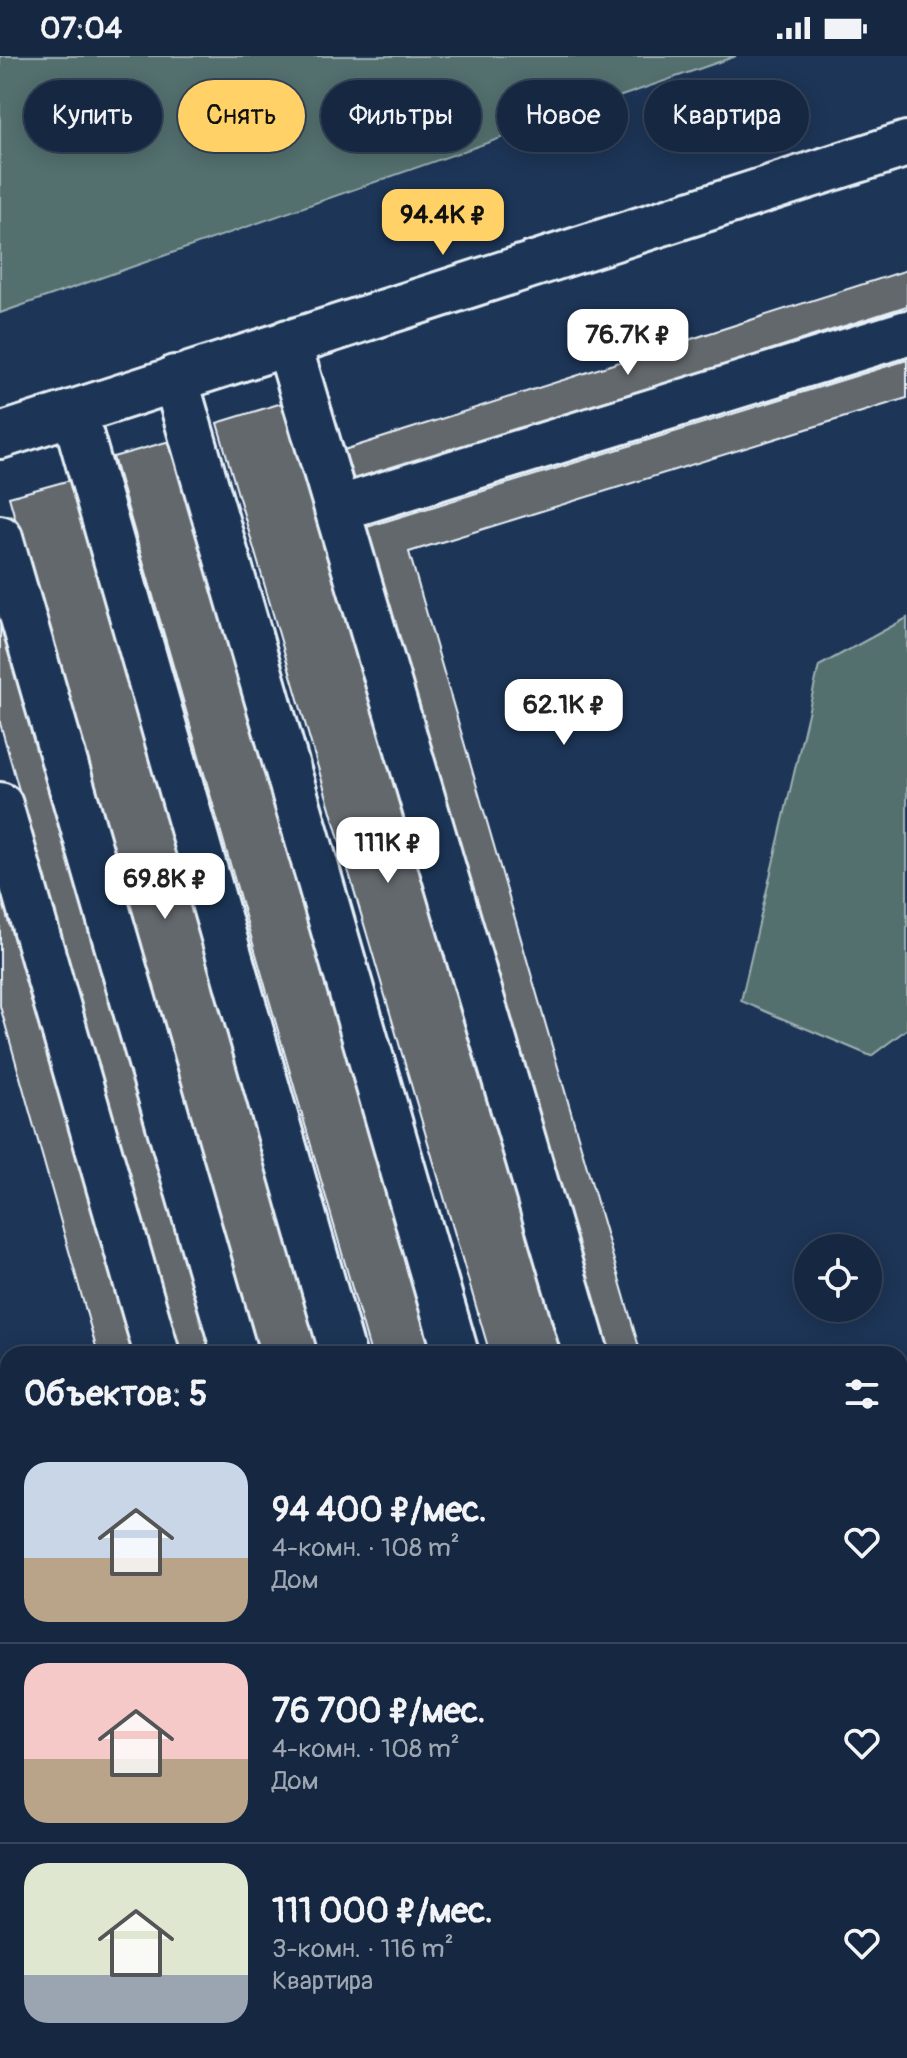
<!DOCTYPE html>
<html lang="ru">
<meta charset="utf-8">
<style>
:root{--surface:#162841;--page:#1f3048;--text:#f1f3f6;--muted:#9ea6b1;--line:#35445a;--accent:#ffd166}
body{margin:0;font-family:Pangolin,sans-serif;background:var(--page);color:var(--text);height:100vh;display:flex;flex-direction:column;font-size:30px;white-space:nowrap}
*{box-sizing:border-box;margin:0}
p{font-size:26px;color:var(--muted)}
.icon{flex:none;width:44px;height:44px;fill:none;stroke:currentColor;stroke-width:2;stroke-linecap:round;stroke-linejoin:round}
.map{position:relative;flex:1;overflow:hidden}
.sheet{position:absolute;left:0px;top:1290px;width:908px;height:712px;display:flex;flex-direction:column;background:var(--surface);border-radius:24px 24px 0 0;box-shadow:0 4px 20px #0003,0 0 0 2px var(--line)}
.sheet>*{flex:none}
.top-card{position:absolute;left:24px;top:24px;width:860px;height:72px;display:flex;gap:16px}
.tools{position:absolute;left:794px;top:1178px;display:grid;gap:16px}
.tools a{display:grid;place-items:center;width:88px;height:88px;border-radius:50%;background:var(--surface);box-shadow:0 4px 20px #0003,0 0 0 2px var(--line);font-size:40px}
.price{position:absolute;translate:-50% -68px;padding:0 18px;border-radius:16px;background:#fff;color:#222;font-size:26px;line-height:52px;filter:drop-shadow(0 2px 4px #0008)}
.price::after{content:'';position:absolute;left:50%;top:48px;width:24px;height:18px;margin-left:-12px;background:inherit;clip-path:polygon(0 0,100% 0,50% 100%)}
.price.on{background:var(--accent);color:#111}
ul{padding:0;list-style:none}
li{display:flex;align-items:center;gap:24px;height:200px;padding:0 24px}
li+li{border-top:2px solid var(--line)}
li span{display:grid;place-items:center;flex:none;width:224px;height:160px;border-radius:24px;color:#555}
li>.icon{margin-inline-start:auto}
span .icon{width:96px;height:96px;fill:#fffc;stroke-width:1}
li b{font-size:34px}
h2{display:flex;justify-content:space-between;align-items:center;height:96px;padding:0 24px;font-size:34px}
.pill{padding:0 28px;border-radius:36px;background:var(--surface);box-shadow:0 4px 20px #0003,0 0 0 2px var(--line);font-size:28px;line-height:72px}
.pill.on{background:var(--accent);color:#111}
.status{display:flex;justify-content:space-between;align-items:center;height:56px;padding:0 40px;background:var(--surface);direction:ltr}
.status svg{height:22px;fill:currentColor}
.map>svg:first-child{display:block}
</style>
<div class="status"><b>07:04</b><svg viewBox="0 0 49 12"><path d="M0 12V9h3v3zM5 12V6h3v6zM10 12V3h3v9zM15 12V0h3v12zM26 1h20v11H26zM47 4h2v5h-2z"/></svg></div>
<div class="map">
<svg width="907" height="2002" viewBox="0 0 907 2002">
<rect width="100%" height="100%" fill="#1d3557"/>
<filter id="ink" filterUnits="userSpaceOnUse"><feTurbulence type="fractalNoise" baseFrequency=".0125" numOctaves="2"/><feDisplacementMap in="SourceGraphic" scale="16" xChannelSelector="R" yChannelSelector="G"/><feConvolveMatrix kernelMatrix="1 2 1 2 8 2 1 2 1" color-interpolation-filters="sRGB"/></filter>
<g filter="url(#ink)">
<!-- green -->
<path fill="#536f6e" stroke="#9eb0b3" stroke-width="2" d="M 0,0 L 736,0 L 0,257 Z
M 907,562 L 907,973 L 871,1000 L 741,945 L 819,610 Z"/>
<!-- building -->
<path fill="#63686d" stroke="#e8f1f8" stroke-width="2" d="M 907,214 L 907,250 L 355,427 L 344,394 Z
M 907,304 L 907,342 L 409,496 L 641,1298 L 606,1298 L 367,471 Z
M 282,347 L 562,1298 L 490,1298 L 217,367 Z
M 177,383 L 440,1298 L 371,1298 L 113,401 Z
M 74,423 L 324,1298 L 254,1298 L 9,441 Z
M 0,549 L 212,1298 L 179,1298 L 0,667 Z
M 0,825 L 133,1298 L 98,1298 L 0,950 Z
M 907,1303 L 907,1338 L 900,1340 L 900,1305 Z
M 907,1392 L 907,1457 L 900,1459 L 900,1394 Z
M 907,1512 L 907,1544 L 900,1547 L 900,1514 Z
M 907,1835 L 907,1913 L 900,1917 L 900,1838 Z
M 0,1863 L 8,1863 L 8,1899 L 0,1900 Z
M 907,1979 L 907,2002 L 863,2002 L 878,1994 L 900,1994 L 900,1982 Z
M 82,1994 L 243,1994 L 163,2002 L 83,2002 Z
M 614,1994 L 688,1994 L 692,2002 L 618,2002 Z"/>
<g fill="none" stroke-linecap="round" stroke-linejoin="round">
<!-- minor casing -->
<g stroke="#e8f1f8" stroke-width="50">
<path id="minor" d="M 288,286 L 586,1298
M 175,322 L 456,1298
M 74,356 L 343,1298
M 0,380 L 907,88
M 337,453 L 907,277
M 0,482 L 235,1298
M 0,749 L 157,1298
M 900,1366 L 907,1363
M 900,1482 L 907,1480
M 900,1623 L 907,1621
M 900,1822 L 907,1819
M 0,1923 L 8,1922
M 900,1947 L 907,1943
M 22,1994 L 38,2002
M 580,1994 L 585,2002
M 738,1994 L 743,2002
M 437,2002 L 483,1998
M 798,2002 L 813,1994"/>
</g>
<!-- minor -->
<use href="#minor" stroke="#1d3557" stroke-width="44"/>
</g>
</g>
</svg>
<div class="tools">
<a><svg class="icon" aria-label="locate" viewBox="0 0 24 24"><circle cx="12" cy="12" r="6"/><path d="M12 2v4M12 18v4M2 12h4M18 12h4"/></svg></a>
</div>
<b class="price on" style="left:443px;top:201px">94.4K ₽</b>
<b class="price" style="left:628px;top:321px">76.7K ₽</b>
<b class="price" style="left:564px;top:691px">62.1K ₽</b>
<b class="price" style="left:388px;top:829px">111K ₽</b>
<b class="price" style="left:165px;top:865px">69.8K ₽</b>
<div class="top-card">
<a class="pill">Купить</a>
<a class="pill on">Снять</a>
<a class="pill">Фильтры</a>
<a class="pill">Новое</a>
<a class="pill">Квартира</a>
</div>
<section class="sheet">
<h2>Объектов: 5<svg class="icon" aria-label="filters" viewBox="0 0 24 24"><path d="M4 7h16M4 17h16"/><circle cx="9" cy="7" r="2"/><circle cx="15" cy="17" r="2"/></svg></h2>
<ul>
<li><span style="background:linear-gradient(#c9d6e8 60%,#b9a48a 0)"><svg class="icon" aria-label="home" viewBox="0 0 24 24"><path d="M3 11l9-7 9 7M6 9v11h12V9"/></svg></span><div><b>94 400 ₽/мес.</b><p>4-комн. · 108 m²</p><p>Дом</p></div><svg class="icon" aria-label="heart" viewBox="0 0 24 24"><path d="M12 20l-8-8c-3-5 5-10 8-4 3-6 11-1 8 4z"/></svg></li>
<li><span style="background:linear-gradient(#f6c9c9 60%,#b9a48a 0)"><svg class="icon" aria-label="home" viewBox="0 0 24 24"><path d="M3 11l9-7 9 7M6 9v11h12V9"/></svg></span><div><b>76 700 ₽/мес.</b><p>4-комн. · 108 m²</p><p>Дом</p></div><svg class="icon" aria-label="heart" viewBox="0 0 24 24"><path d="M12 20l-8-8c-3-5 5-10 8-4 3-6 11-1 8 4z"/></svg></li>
<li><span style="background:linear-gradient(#dfe7d0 70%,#9aa5b1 0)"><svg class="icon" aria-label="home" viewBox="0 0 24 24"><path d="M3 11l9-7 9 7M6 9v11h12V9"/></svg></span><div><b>111 000 ₽/мес.</b><p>3-комн. · 116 m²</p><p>Квартира</p></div><svg class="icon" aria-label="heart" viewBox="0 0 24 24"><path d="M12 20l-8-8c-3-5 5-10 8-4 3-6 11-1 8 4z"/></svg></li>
</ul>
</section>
</div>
